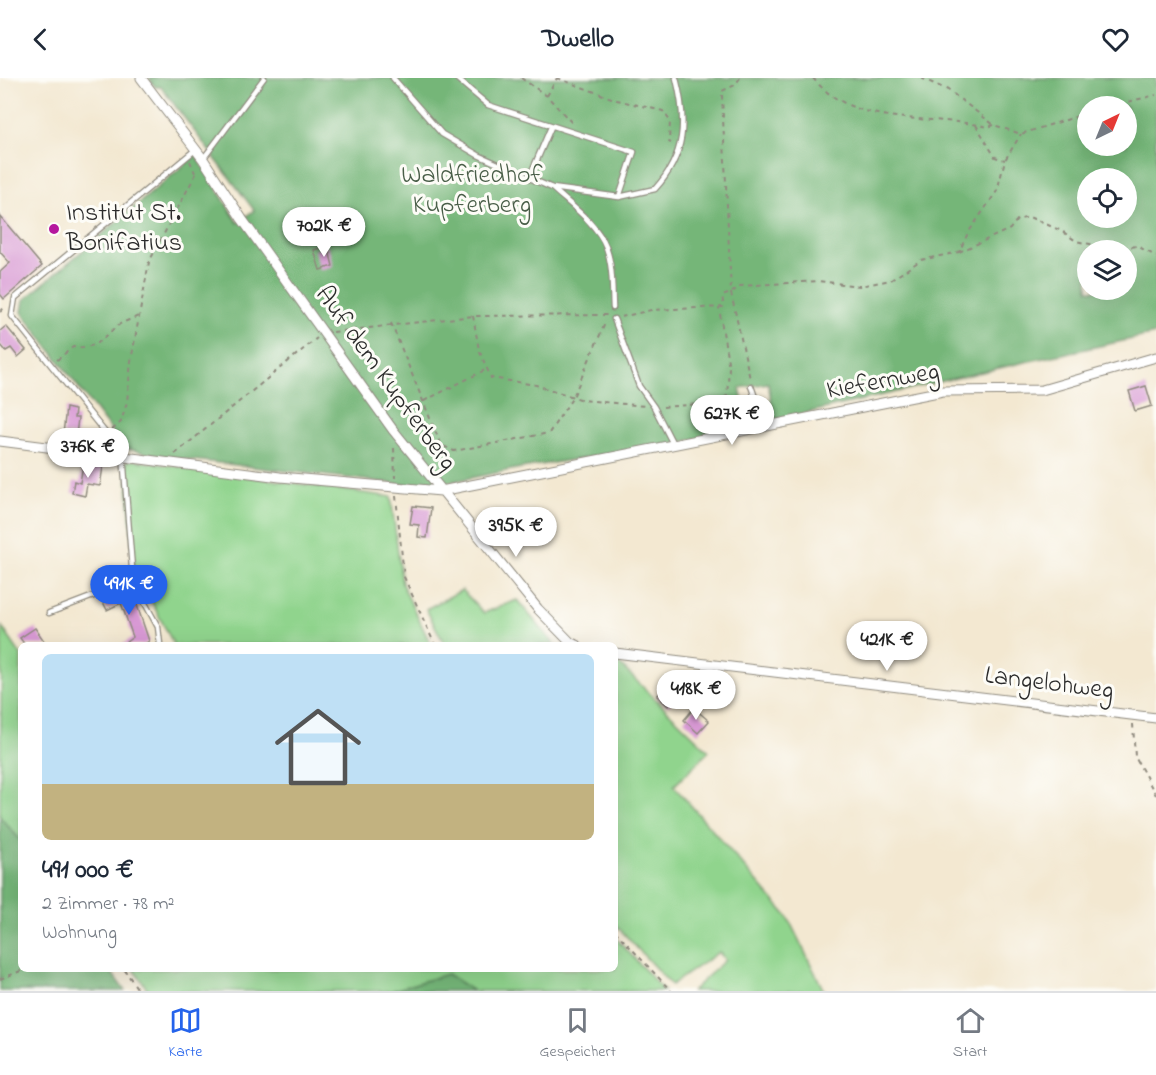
<!DOCTYPE html>
<html lang="de">
<meta charset="utf-8">
<style>
:root{--surface:#fff;--page:#f2f2f3;--text:#1f2937;--muted:#747a83;--line:#e0e1e3;--accent:#2563eb}
body{margin:0;font-family:"Indie Flower",sans-serif;background:var(--page);color:var(--text);height:100vh;display:flex;flex-direction:column;font-size:22px;white-space:nowrap}
*{box-sizing:border-box;margin:0}
p{font-size:20px;color:var(--muted)}
.icon{flex:none;width:33px;height:33px;fill:none;stroke:currentColor;stroke-width:2;stroke-linecap:round;stroke-linejoin:round}
.map{position:relative;flex:1;overflow:hidden}
.sheet{position:absolute;left:18px;top:564px;width:600px;height:330px;display:flex;flex-direction:column;background:var(--surface);border-radius:9px;box-shadow:0 6px 24px #0002}
.sheet>*{flex:none}
.needle{width:39px;rotate:43deg}
.buttons{position:absolute;left:1077px;top:18px;display:grid;gap:12px}
.buttons a{display:grid;place-items:center;width:60px;height:60px;border-radius:50%;background:var(--surface);box-shadow:0 6px 24px #0002;font-size:30px}
.price{position:absolute;translate:-50% -51px;padding:0 14px;border-radius:21px;background:#fff;color:#222;font-size:20px;line-height:39px;filter:drop-shadow(0 2px 3px #0008)}
.price::after{content:'';position:absolute;left:50%;top:36px;width:18px;height:14px;margin-left:-9px;background:inherit;clip-path:polygon(0 0,100% 0,50% 100%)}
.price.selected{background:var(--accent);color:#fff}
ul{padding:0;list-style:none}
li{display:grid;align-content:center;gap:12px;height:318px;padding:0 24px}
li+li{border-top:2px solid var(--line)}
li span{display:grid;place-items:center;height:186px;border-radius:9px;color:#555}
li>.icon{margin-inline-start:auto}
span .icon{width:108px;height:108px;fill:#fffc;stroke-width:1}
li b{font-size:26px}
header{display:flex;justify-content:space-between;align-items:center;height:78px;padding:0 24px;background:var(--surface);font-size:27px;font-weight:700}
.tabs{display:flex;justify-content:space-around;align-items:center;height:84px;border-top:2px solid var(--line);background:var(--surface);font-size:16px;color:var(--muted)}
.tabs a{display:grid;justify-items:center;gap:3px}
.tabs .selected{color:var(--accent)}
.map>svg:first-child{display:block}
</style>
<header><svg class="icon" aria-label="back" viewBox="0 0 24 24"><path d="M15 5l-7 7 7 7"/></svg>Dwello<svg class="icon" aria-label="heart" viewBox="0 0 24 24"><path d="M12 20l-8-8c-3-5 5-10 8-4 3-6 11-1 8 4z"/></svg></header>
<div class="map">
<svg width="1156" height="913" viewBox="0 0 1156 913">
<rect width="100%" height="100%" fill="#fdfcf7"/>
<filter id="ink" filterUnits="userSpaceOnUse"><feTurbulence type="fractalNoise" baseFrequency=".0167" numOctaves="2"/><feDisplacementMap in="SourceGraphic" scale="12" xChannelSelector="R" yChannelSelector="G"/><feConvolveMatrix kernelMatrix="1 2 1 2 8 2 1 2 1" color-interpolation-filters="sRGB"/></filter>
<filter id="wash" filterUnits="userSpaceOnUse"><feTurbulence type="fractalNoise" baseFrequency=".008" numOctaves="4" result="noise"/><feDisplacementMap in="SourceGraphic" scale="24" xChannelSelector="R" yChannelSelector="G"/><feGaussianBlur stdDeviation="1.35" result="paint"/><feColorMatrix in="noise" values="0 0 0 0 0 0 0 0 0 0 0 0 0 0 0 0 0 1.4 0 .05"/><feComposite in="paint" operator="in"/></filter>
<g filter="url(#wash)">
<rect width="100%" height="100%" fill="#f3e8d1"/>
<!-- green -->
<path fill="#90d48d" stroke="#5e805c" stroke-width="1.5" d="M 131,382 L 391,419 L 402,506 L 431,567 L 174,567 L 134,490 L 126,384 Z
M 462,512 L 484,535 L 517,522 L 555,567 L 445,567 L 426,531 Z
M 2,549 L 21,577 L 21,763 L 0,739 Z
M 617,584 L 709,673 L 674,708 L 787,838 L 824,913 L 692,913 L 725,882 L 719,874 L 671,907 L 615,846 L 615,585 Z
M 615,859 L 664,913 L 473,913 L 447,896 L 391,913 L 149,913 L 133,891 L 615,891 Z"/>
<!-- forest -->
<path fill="#74b678" stroke="#507052" stroke-width="1.5" fill-rule="evenodd" d="M 149,0 L 1156,0 L 1156,256 L 1025,284 L 673,366 L 521,390 L 425,409 L 158,378 L 124,370 L 22,234 L 24,222 L 196,77 L 238,145 L 254,132 L 161,9 L 155,9 ZM 1088,28 L 1126,28 L 1126,68 L 1088,68 ZM 1088,100 L 1126,100 L 1126,140 L 1088,140 ZM 1088,172 L 1126,172 L 1126,212 L 1088,212 ZM 768,305 L 774,339 L 747,344 L 740,310 Z
M 0,739 L 21,763 L 21,891 L 109,891 L 125,913 L 0,913 Z
M 447,896 L 473,913 L 391,913 Z"/>
<g id="blocks">
<!-- building -->
<path fill="#d899d4" d="M 0,138 L 42,188 L 4,221 L 0,216 L 0,194 L 10,185 L 0,174 Z
M 328,168 L 333,188 L 320,192 L 314,172 Z
M 6,248 L 26,272 L 18,279 L 11,270 L 6,273 L 0,266 L 0,253 Z
M 1146,308 L 1152,328 L 1135,333 L 1129,313 Z
M 66,330 L 75,332 L 74,340 L 78,340 L 76,358 L 63,356 Z
M 83,386 L 103,389 L 100,408 L 87,406 L 85,418 L 72,415 L 74,403 L 80,405 Z
M 413,428 L 431,430 L 427,460 L 418,459 L 419,447 L 410,446 Z
M 127,510 L 137,527 L 149,563 L 143,567 L 122,567 L 133,559 L 121,525 L 107,532 L 102,522 Z
M 35,550 L 47,567 L 25,567 L 20,560 Z
M 672,602 L 682,613 L 668,628 L 657,618 Z
M 694,630 L 709,643 L 698,655 L 684,642 Z"/>
</g>
</g>
<g filter="url(#ink)">
<use href="#blocks" fill-opacity="0" stroke="#8f8a7e" stroke-width="1.5"/>
<g fill="none" stroke-linecap="round" stroke-linejoin="round">
<!-- service casing -->
<g stroke="#8f8a7e" stroke-width="7">
<path id="service" d="M 393,0 L 442,56 L 478,77 L 552,110 L 619,119 L 655,111 C 686,77 687,43 676,0
M 456,0 L 488,27 L 634,74 L 619,119
M 203,81 L 264,0
M 530,98 L 551,49
M 552,110 C 569,126 597,145 606,169 C 613,188 612,210 613,230
M 614,241 L 639,308 L 654,329 L 673,366
M 751,308 L 765,348
M 49,535 L 133,503
M 160,566 L 158,549 L 133,503 L 123,377 L 12,238 L 15,220 L 195,72
M 682,622 L 714,588"/>
</g>
<!-- minor casing -->
<g stroke="#8f8a7e" stroke-width="11">
<path id="minor" d="M 141,0 L 203,81 L 242,141 L 393,352 L 538,531 L 571,565 L 577,567
M 0,363 L 280,399 L 441,413 L 943,313 L 1042,312 L 1156,279
M 615,575 L 1156,640"/>
</g>
<!-- path -->
<path stroke="#8f8a7e" stroke-width="2" stroke-dasharray="4.5 4.5" stroke-linecap="butt" d="M 521,0 L 547,18 L 573,46
M 557,0 L 617,22 L 663,33 L 670,43 L 669,64 L 671,65
M 740,0 L 735,7 L 722,13 L 722,18 L 731,215 L 750,301
M 813,0 C 855,52 930,35 988,49 L 994,47
M 921,0 L 948,12 L 994,47 L 1021,56 L 1088,35
M 547,18 L 557,0
M 1111,28 L 1156,17
M 976,47 L 995,79 L 1005,82
M 190,83 L 195,95
M 959,174 L 1010,151 L 1017,142 L 1029,139 L 1062,153 L 1076,163 L 1113,171 L 1137,168 L 1156,178
M 0,234 L 6,228
M 473,238 L 479,272 L 491,300 L 536,307 L 583,322 L 645,328
M 621,239 L 651,232 L 724,229 L 722,218 L 731,215 L 740,208 L 818,203 L 860,208 L 891,202 L 921,182 L 959,174 L 968,155 L 997,113 L 1005,82 L 1021,56
M 391,245 L 441,367 L 454,373 L 549,355 L 573,319 L 606,243
M 333,254 L 473,238 L 608,237
M 57,282 L 73,269 C 100,271 101,260 120,246 C 125,243 133,241 138,238
M 424,323 L 487,291
M 663,329 L 711,325 L 727,318 L 729,290 L 719,230
M 112,352 L 121,344 L 127,324 L 131,283 L 149,184 L 198,92
M 394,370 L 395,400
M 175,376 L 317,260
M 396,418 L 404,499 L 435,567
M 1133,646 L 1135,679 L 1156,717
M 615,853 L 671,913
M 124,891 L 139,913
M 0,901 L 26,891"/>
<!-- service -->
<use href="#service" stroke="#fff" stroke-width="4.5"/>
<!-- minor -->
<use href="#minor" stroke="#fff" stroke-width="9"/>
</g>
</g>
<!-- markers -->
<circle fill="#b5179e" stroke="#fdfcf7" stroke-width="2" cx="54" cy="151" r="6"/>
<g text-anchor="middle" dominant-baseline="central" stroke-width="6" stroke-linejoin="round" paint-order="stroke">
<!-- park labels -->
<g font-size="26" fill="#495e48" stroke="#fdfcf7">
<text x="472" y="98">Waldfriedhof<tspan x="472" dy="30">Kupferberg</tspan></text>
</g>
<!-- poi labels -->
<g font-size="26" fill="#2b2b2b" stroke="#fdfcf7" text-anchor="start">
<text x="66" y="136">Institut St.<tspan x="66" dy="30">Bonifatius</tspan></text>
</g>
<!-- street labels -->
<g font-size="26" fill="#2b2b2b" stroke="#fdfcf7">
<text transform="translate(385 301) rotate(54)">Auf dem Kupferberg</text>
<text transform="translate(883 304) rotate(-10)">Kiefernweg</text>
<text transform="translate(1049 606) rotate(7)">Langelohweg</text>
</g>
</g>
</svg>
<div class="buttons">
<a><svg class="needle" viewBox="-14 -14 28 28"><path d="M0-13l5 13h-10z" fill="#e53935"/><path d="M0 13l5-13h-10z" fill="#747a83"/></svg></a>
<a><svg class="icon" aria-label="locate" viewBox="0 0 24 24"><circle cx="12" cy="12" r="6"/><path d="M12 2v4M12 18v4M2 12h4M18 12h4"/></svg></a>
<a><svg class="icon" aria-label="layers" viewBox="0 0 24 24"><path d="M12 4l9 5-9 5-9-5zM3 14l9 5 9-5"/></svg></a>
</div>
<b class="price" style="left:324px;top:180px">702K €</b>
<b class="price" style="left:732px;top:368px">627K €</b>
<b class="price" style="left:88px;top:401px">376K €</b>
<b class="price" style="left:516px;top:480px">395K €</b>
<b class="price selected" style="left:129px;top:538px">491K €</b>
<b class="price" style="left:887px;top:594px">421K €</b>
<b class="price" style="left:696px;top:643px">418K €</b>
<section class="sheet">
<ul>
<li><span style="background:linear-gradient(#bfe0f5 70%,#c2b280 0)"><svg class="icon" aria-label="home" viewBox="0 0 24 24"><path d="M3 11l9-7 9 7M6 9v11h12V9"/></svg></span><div><b>491 000 €</b><p>2 Zimmer · 78 m²</p><p>Wohnung</p></div></li>
</ul>
</section>
</div>
<nav class="tabs">
<a class="selected"><svg class="icon" aria-label="map" viewBox="0 0 24 24"><path d="M3 6l6-2 6 2 6-2v14l-6 2-6-2-6 2zM9 4v14M15 6v14"/></svg>Karte</a>
<a><svg class="icon" aria-label="saved" viewBox="0 0 24 24"><path d="M7 4h10v16l-5-4-5 4z"/></svg>Gespeichert</a>
<a><svg class="icon" aria-label="home" viewBox="0 0 24 24"><path d="M3 11l9-7 9 7M6 9v11h12V9"/></svg>Start</a>
</nav>
